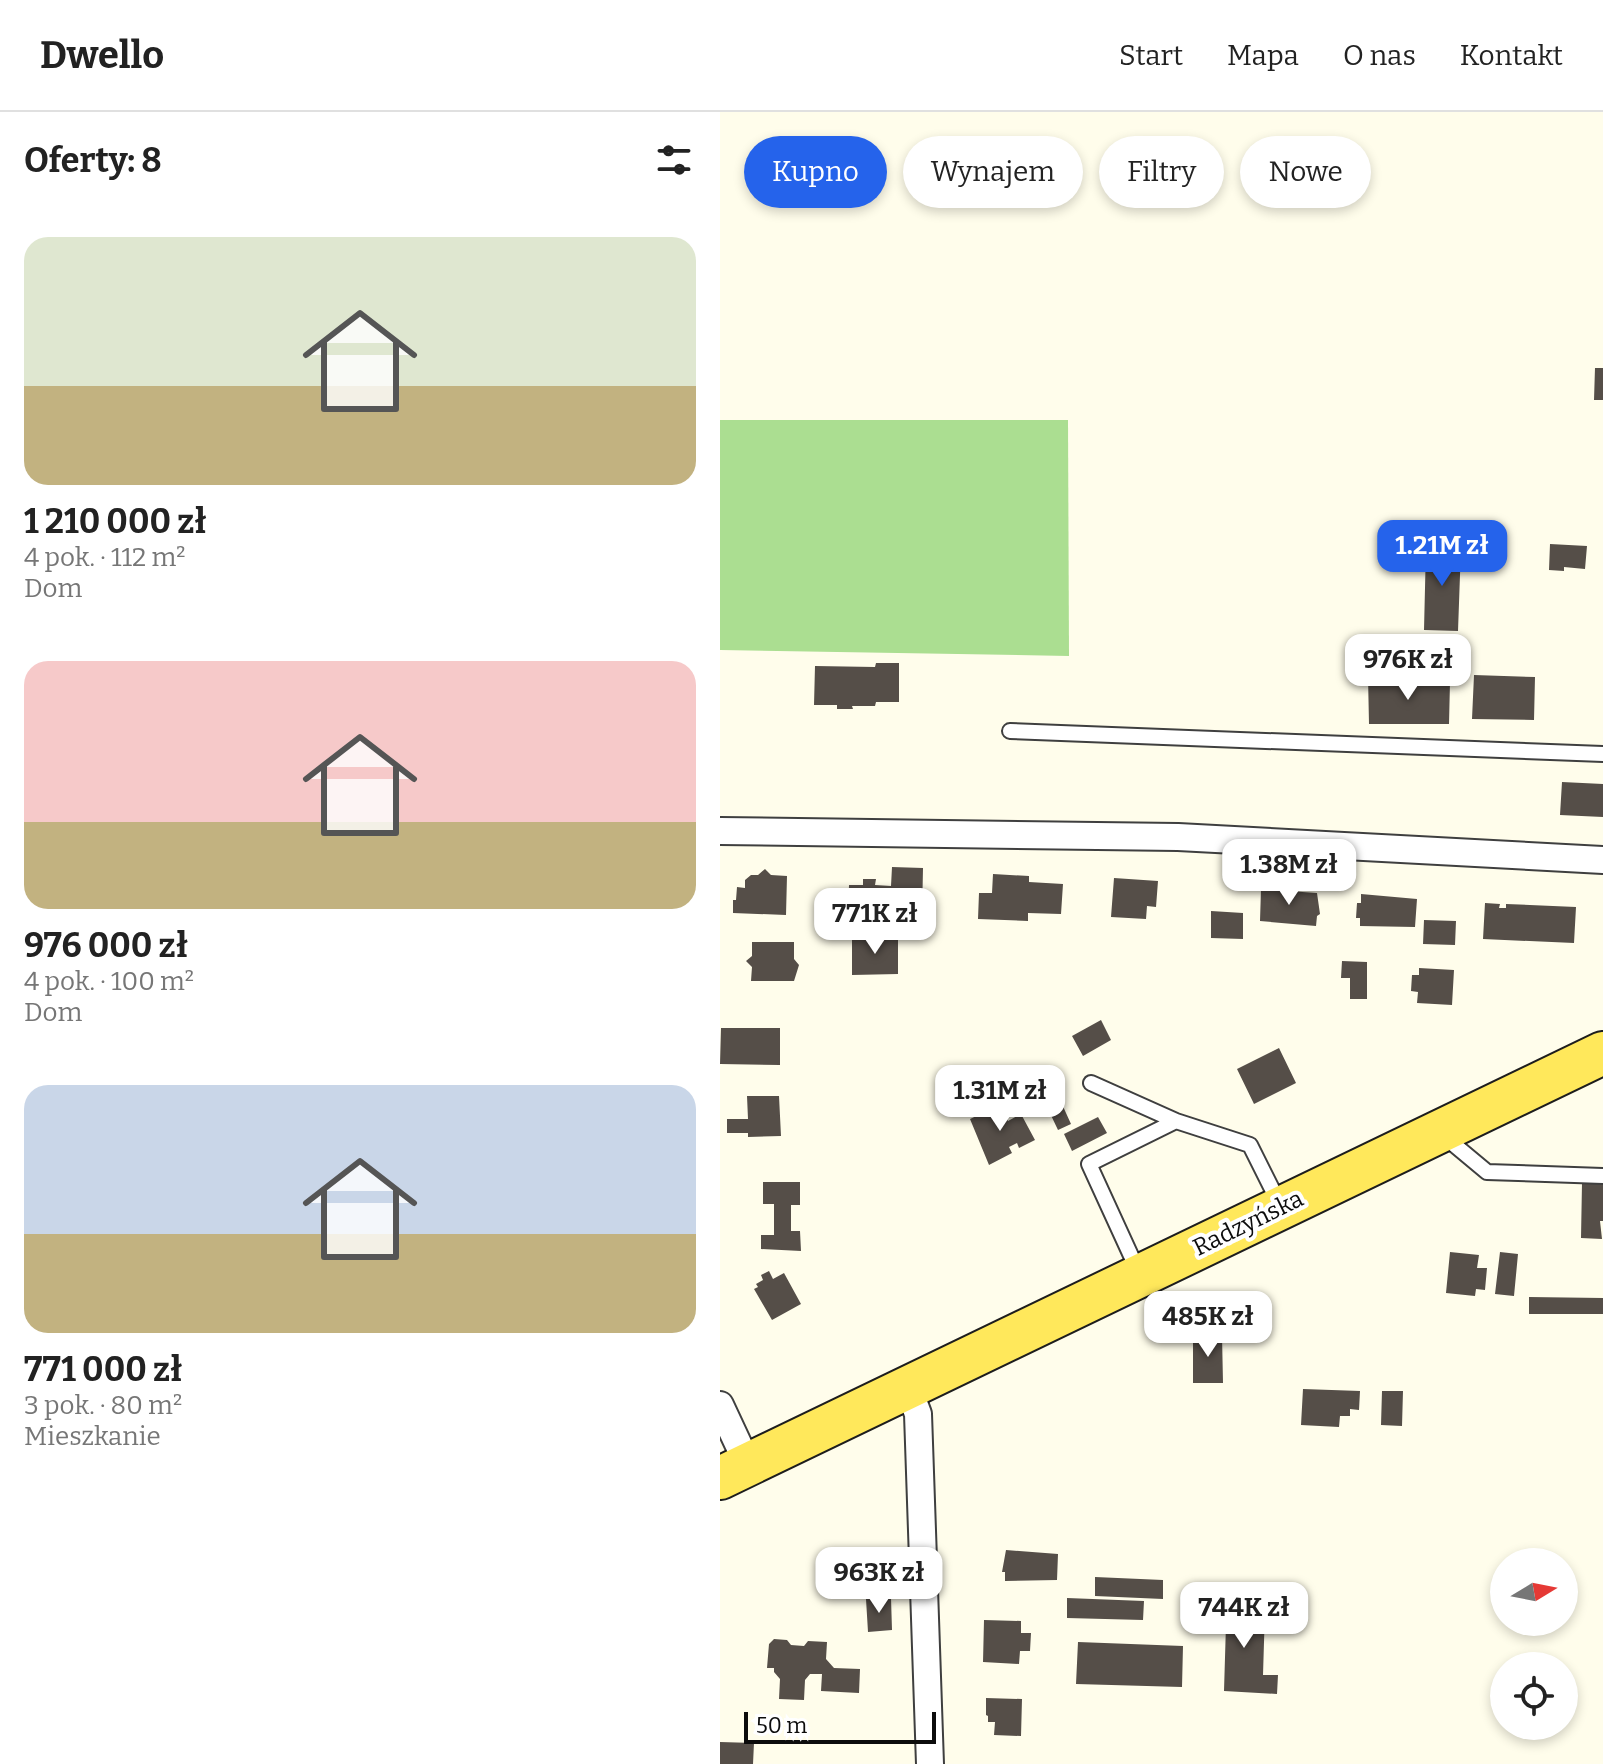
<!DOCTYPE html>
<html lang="pl">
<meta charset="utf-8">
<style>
:root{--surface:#fff;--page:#f6f6f6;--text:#222;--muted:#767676;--line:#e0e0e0;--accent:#2563eb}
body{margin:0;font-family:Bitter,serif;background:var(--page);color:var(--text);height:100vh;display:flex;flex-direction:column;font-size:30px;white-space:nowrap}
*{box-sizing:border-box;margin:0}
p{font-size:26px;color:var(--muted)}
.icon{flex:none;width:44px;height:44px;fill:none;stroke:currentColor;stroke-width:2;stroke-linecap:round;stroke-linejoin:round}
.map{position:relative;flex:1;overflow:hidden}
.sheet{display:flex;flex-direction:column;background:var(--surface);width:720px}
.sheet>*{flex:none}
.top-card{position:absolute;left:24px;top:24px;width:738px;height:72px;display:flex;gap:16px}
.needle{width:52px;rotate:80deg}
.tools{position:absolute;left:770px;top:1436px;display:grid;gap:16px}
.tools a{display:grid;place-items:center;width:88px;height:88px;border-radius:50%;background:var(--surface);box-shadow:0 4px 12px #0003;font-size:40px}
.scale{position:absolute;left:24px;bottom:20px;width:192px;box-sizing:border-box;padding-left:8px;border:4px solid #0c0c0c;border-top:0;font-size:22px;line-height:28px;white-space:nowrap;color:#0c0c0c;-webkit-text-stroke:6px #fff;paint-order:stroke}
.price{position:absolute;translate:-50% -68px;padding:0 18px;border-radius:16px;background:#fff;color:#222;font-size:26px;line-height:52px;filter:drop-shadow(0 2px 4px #0008)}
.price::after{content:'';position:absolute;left:50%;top:48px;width:24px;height:18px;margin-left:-12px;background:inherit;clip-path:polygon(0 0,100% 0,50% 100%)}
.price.active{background:var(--accent);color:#fff}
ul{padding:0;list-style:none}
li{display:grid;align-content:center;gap:16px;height:424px;padding:0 24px}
li span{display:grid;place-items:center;height:248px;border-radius:24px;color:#555}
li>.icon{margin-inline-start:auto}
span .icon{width:144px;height:144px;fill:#fffc;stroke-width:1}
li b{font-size:34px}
h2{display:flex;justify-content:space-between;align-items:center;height:96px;padding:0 24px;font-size:34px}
.tag{padding:0 28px;border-radius:36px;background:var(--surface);box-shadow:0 4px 12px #0003;font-size:28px;line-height:72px}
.tag.active{background:var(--accent);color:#fff}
header{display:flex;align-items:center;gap:48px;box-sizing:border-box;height:112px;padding:0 40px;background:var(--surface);border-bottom:2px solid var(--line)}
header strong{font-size:38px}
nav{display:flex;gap:44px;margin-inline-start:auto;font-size:28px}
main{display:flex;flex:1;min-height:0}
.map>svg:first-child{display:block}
</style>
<header>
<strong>Dwello</strong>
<nav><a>Start</a><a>Mapa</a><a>O nas</a><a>Kontakt</a></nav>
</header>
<main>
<section class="sheet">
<h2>Oferty: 8<svg class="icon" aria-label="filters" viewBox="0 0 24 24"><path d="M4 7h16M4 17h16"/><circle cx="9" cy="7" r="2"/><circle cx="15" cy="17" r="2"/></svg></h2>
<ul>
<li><span style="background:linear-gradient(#dfe7d0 60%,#c2b280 0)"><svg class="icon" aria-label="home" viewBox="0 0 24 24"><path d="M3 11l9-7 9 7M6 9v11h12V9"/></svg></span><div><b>1 210 000 zł</b><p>4 pok. · 112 m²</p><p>Dom</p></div></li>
<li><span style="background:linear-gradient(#f6c9c9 65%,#c2b280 0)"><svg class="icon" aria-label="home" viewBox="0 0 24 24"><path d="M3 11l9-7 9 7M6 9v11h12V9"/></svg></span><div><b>976 000 zł</b><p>4 pok. · 100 m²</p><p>Dom</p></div></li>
<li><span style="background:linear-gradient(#c9d6e8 60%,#c2b280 0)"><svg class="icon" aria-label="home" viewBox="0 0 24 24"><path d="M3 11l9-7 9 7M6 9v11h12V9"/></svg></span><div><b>771 000 zł</b><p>3 pok. · 80 m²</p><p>Mieszkanie</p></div></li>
</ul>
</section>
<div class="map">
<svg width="883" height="1652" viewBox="0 0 883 1652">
<rect width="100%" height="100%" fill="#fffdeb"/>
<!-- forest -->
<path fill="#abde91" d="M 0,308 L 348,308 L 349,544 L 0,538 Z"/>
<!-- building -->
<path fill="#554e48" d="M 875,256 L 883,256 L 883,288 L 874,288 Z
M 830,432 L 867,434 L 865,457 L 844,455 L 844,459 L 829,458 Z
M 706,434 L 741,435 L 738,519 L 704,518 Z
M 156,551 L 179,551 L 179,590 L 156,590 L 155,594 L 132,594 L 133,597 L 117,597 L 117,593 L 94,593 L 95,554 L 155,555 Z
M 754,563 L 815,565 L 814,608 L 752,607 Z
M 648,564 L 675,564 L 675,570 L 730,570 L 729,612 L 649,612 Z
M 842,670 L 883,672 L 883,705 L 840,703 Z
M 172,755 L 203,756 L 202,805 L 128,802 L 129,773 L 143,773 L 143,767 L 156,767 L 155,773 L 171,774 Z
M 45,757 L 51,763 L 67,764 L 66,803 L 13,801 L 13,788 L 16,788 L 17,775 L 25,776 L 25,768 L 31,763 L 38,763 Z
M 273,762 L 309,764 L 309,770 L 343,772 L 341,802 L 308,801 L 308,809 L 258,807 L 259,781 L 272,781 Z
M 394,766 L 438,769 L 436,795 L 427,794 L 426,807 L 391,805 Z
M 541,777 L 597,781 L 600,802 L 597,804 L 596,814 L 540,809 Z
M 641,782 L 697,787 L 695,815 L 640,814 L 640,806 L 636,806 L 637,791 L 641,791 Z
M 765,791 L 780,792 L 779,796 L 786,796 L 786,792 L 856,795 L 854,831 L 763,827 Z
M 491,799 L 523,801 L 523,827 L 491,826 Z
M 704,808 L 736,809 L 735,833 L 703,832 Z
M 132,826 L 178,826 L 178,862 L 132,863 Z
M 32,830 L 74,830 L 74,847 L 79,853 L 74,869 L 31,869 L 32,855 L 26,849 L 32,844 Z
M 622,849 L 647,850 L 647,887 L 630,887 L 630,866 L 621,866 Z
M 699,856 L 734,858 L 732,893 L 697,891 L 698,880 L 691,879 L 692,863 L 699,863 Z
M 381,908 L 391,928 L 363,944 L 352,924 Z
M 1,916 L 60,916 L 60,953 L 0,952 Z
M 559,936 L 576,971 L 534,992 L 517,957 Z
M 27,984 L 59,984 L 61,1024 L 28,1025 L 28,1021 L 7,1021 L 7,1007 L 28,1007 Z
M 341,990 L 351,1012 L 338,1018 L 328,997 Z
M 280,993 L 288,1009 L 301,1002 L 315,1028 L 299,1036 L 297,1031 L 289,1035 L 292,1041 L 269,1053 L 250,1007 Z
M 378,1005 L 387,1021 L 352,1039 L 344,1022 Z
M 43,1070 L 80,1070 L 80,1093 L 71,1093 L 71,1119 L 80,1119 L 81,1139 L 41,1137 L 41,1123 L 54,1123 L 54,1092 L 43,1092 Z
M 862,1071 L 883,1072 L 883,1109 L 880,1109 L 882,1127 L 861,1126 Z
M 730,1140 L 759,1143 L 757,1156 L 767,1156 L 765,1178 L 756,1177 L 755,1184 L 726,1181 Z
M 780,1140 L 798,1142 L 794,1184 L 775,1182 Z
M 49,1159 L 53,1167 L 64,1161 L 81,1192 L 52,1208 L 34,1177 L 38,1175 L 36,1172 L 43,1168 L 41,1163 Z
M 809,1185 L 883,1186 L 883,1202 L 809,1202 Z
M 473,1223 L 502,1223 L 503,1271 L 473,1271 Z
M 583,1277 L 640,1279 L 639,1298 L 630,1297 L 630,1304 L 620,1304 L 619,1315 L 581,1313 Z
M 662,1279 L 683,1279 L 682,1314 L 661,1313 Z
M 286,1438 L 338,1442 L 337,1468 L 285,1469 L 285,1460 L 282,1460 Z
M 375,1465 L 443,1468 L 443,1487 L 375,1484 Z
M 171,1486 L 172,1518 L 148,1520 L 146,1487 Z
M 347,1486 L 424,1489 L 423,1508 L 347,1506 Z
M 490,1494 L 545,1497 L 543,1563 L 558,1563 L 557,1582 L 504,1579 L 506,1512 L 489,1511 Z
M 264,1508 L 301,1509 L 301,1521 L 311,1521 L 310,1539 L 300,1539 L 299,1552 L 263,1550 Z
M 54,1527 L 67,1528 L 71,1533 L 84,1534 L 88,1529 L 107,1530 L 106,1547 L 114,1556 L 140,1557 L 139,1581 L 101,1579 L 102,1562 L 90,1562 L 85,1568 L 84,1588 L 59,1587 L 60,1567 L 54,1560 L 54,1556 L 47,1556 L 49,1532 Z
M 358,1530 L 463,1534 L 462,1575 L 356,1572 Z
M 266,1586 L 302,1587 L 301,1624 L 274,1623 L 275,1610 L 268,1610 L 268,1604 L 266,1603 Z
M 0,1630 L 34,1631 L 33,1652 L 0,1652 Z"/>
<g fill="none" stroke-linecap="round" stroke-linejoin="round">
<!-- service casing -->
<g stroke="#3f3f3f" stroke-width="18">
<path id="service" d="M 290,619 L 883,642
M 371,971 L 456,1009 L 530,1033 L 559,1091
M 725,1025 L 767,1060 L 883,1064
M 418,1159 L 369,1052 L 456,1009"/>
</g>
<!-- minor casing -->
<g stroke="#3f3f3f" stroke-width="30">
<path id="minor" d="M 0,719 L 458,725 L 883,748
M 188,1275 L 198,1302 L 210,1652
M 0,1293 L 28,1353"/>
</g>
<!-- primary casing -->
<g stroke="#1d1d1d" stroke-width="46">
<path id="primary" d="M 0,1366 L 883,941"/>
</g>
<!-- service -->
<use href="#service" stroke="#fff" stroke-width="14"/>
<!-- minor -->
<use href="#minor" stroke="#fff" stroke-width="26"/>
<!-- primary -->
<use href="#primary" stroke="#ffe85b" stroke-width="42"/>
</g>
<g text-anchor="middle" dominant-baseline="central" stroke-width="8" stroke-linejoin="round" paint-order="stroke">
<!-- street labels -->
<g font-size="24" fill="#0c0c0c" stroke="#fff">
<text transform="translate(528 1111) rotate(-26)">Radzyńska</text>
</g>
</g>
</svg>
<div class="tools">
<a><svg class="needle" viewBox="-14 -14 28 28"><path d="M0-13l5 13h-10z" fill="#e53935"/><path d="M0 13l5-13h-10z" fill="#767676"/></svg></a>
<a><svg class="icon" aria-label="locate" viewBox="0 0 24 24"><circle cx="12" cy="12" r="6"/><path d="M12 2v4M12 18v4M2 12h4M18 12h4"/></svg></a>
</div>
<div class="scale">50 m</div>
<b class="price active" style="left:722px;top:476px">1.21M zł</b>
<b class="price" style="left:688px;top:590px">976K zł</b>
<b class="price" style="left:569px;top:795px">1.38M zł</b>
<b class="price" style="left:155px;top:844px">771K zł</b>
<b class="price" style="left:280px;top:1021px">1.31M zł</b>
<b class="price" style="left:488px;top:1247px">485K zł</b>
<b class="price" style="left:159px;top:1503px">963K zł</b>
<b class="price" style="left:524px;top:1538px">744K zł</b>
<div class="top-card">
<a class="tag active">Kupno</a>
<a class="tag">Wynajem</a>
<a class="tag">Filtry</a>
<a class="tag">Nowe</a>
</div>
</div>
</main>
